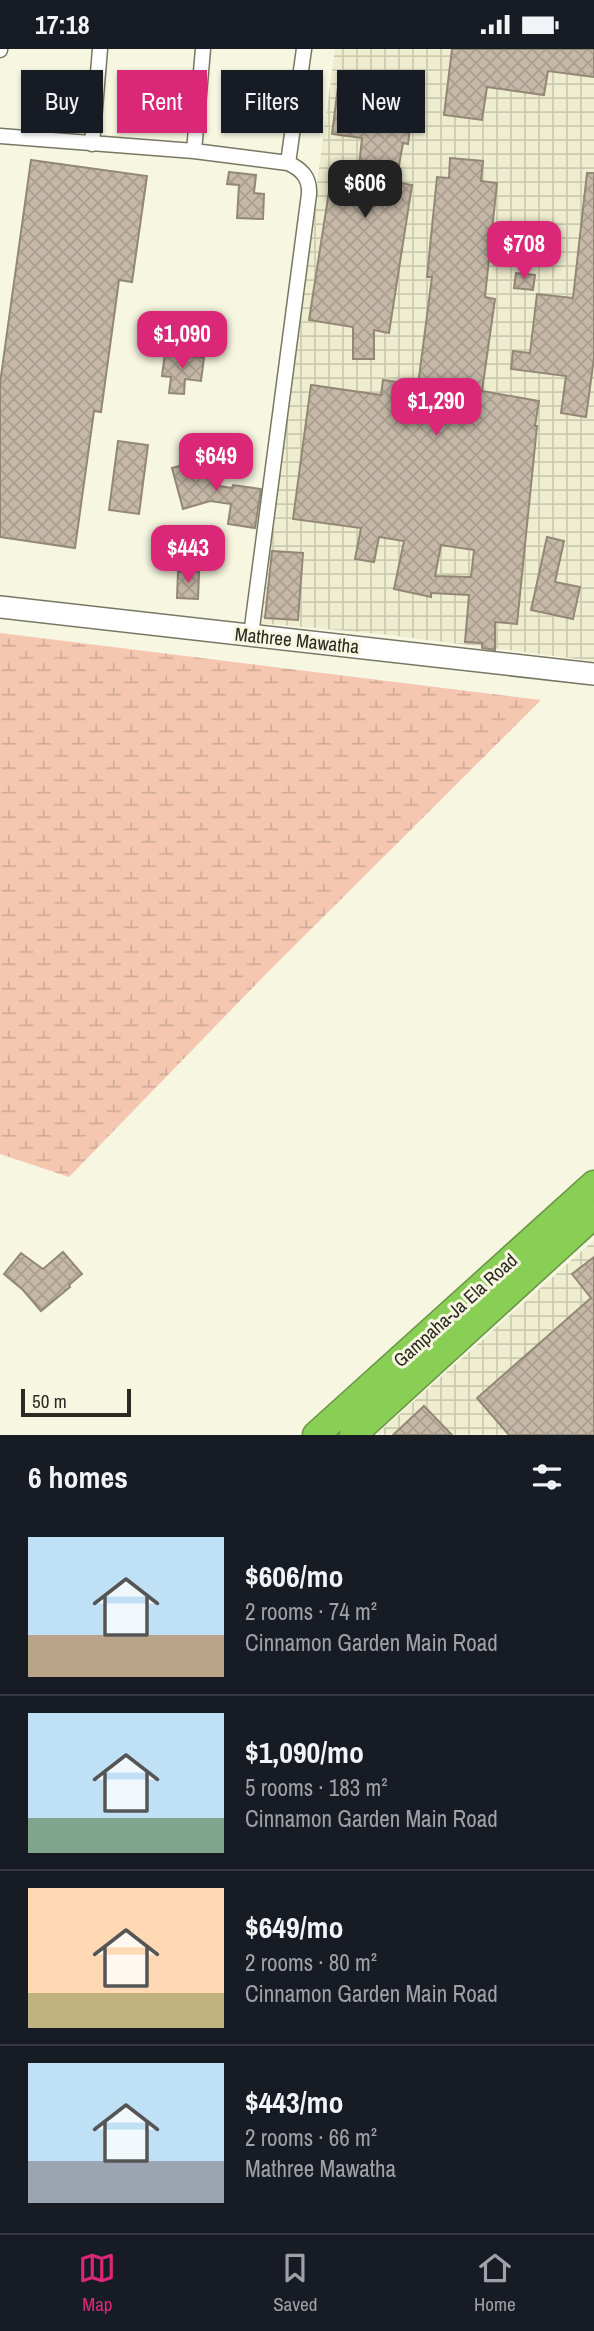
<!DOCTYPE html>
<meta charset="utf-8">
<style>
:root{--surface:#171b24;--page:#20242c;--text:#f1f3f6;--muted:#9ea1a6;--line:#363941;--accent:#db2777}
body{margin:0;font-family:"Archivo Narrow",sans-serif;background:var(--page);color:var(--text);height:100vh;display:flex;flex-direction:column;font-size:26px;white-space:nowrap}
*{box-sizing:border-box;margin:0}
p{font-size:23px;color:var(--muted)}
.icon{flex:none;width:38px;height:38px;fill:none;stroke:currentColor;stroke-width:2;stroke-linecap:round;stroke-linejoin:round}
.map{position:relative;height:1386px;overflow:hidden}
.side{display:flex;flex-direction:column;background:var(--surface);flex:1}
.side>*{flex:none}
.banner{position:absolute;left:21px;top:21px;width:553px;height:63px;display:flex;gap:14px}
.scale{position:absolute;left:21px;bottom:18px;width:110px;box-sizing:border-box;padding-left:7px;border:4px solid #2c2b23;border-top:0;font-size:19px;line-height:24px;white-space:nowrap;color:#2c2b23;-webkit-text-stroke:5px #f7f6e0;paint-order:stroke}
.price{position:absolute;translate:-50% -60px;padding:0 16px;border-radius:14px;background:var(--accent);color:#fff;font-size:23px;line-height:46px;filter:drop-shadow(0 2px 4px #0008)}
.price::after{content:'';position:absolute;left:50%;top:42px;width:21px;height:16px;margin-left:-10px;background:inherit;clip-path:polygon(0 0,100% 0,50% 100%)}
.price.active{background:#222;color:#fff}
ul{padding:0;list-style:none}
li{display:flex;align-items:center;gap:21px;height:175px;padding:0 28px}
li+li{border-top:2px solid var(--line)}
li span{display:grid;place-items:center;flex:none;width:196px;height:140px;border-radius:0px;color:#555}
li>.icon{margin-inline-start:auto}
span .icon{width:84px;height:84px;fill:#fffc;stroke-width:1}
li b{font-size:30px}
h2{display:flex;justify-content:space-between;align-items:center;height:84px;padding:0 28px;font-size:30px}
.tag{padding:0 24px;border-radius:0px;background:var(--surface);box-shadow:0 2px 5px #0004;font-size:24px;line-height:63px}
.tag.active{background:var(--accent);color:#fff}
.status{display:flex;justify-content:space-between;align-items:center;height:49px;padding:0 35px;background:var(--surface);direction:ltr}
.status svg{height:19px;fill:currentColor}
.tabs{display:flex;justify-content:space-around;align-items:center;height:98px;border-top:2px solid var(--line);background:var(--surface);font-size:19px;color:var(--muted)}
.tabs a{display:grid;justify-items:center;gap:4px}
.tabs .active{color:var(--accent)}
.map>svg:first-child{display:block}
</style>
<div class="status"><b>17:18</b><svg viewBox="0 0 49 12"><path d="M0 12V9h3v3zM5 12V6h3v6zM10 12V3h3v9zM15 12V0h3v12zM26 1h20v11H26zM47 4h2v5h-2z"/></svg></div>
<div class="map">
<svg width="594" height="1386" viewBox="0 0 594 1386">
<defs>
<pattern id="industrial-grid" width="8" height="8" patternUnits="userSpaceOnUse" patternTransform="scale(1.75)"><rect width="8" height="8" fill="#eeedcf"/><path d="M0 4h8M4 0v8" fill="none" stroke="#cccbb1"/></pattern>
<pattern id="wetland-marsh" width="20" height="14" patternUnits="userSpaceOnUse" patternTransform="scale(1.75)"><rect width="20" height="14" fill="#f5c7b1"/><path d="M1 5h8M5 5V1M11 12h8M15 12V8" fill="none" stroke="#d2ab98"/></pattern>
<pattern id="building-cross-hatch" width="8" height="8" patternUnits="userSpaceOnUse" patternTransform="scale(1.75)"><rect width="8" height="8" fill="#c5b8a6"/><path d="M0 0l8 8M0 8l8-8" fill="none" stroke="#a99e8f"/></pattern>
</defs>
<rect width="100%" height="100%" fill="#f7f6e0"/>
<!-- industrial -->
<path fill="url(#industrial-grid)" d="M 335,0 L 594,0 L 594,612 L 381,585 L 258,574 Z
M 594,1191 L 594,1386 L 376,1386 Z"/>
<!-- wetland -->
<path fill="url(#wetland-marsh)" d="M 0,584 L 541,651 L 265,926 L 69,1128 L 0,1105 Z"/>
<!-- building -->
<path fill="url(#building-cross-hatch)" stroke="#938775" stroke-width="2" fill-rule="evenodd" d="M 452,0 L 594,0 L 594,28 L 548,22 L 544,46 L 487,38 L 482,71 L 444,66 Z
M 338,38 L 414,47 L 408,95 L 403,94 L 396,133 L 412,136 L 389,284 L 374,281 L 374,310 L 353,310 L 353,278 L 309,271 L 332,123 L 358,127 L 362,89 L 332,85 Z
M 450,109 L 483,112 L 481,132 L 497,134 L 485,248 L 495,250 L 482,342 L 539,352 L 535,377 L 537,377 L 517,575 L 495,573 L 495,601 L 482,599 L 482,594 L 465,593 L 469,546 L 431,544 L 431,548 L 394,540 L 404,492 L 379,488 L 374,513 L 355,510 L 361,479 L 293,470 L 311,336 L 381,346 L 383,331 L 418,336 L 432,228 L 427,228 L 437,128 L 449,129 ZM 441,496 L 474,501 L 471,528 L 435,527 Z
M 31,111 L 147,127 L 132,233 L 119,231 L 101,363 L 94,362 L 75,499 L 0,488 L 0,334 Z
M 229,123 L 256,126 L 254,144 L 264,145 L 263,170 L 237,169 L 239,136 L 227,135 Z
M 587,124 L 594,124 L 594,309 L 586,368 L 561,364 L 566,327 L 511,320 L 513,302 L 530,304 L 537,245 L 573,249 Z
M 516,224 L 535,226 L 533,241 L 514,239 Z
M 165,304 L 204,309 L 201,332 L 185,330 L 184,345 L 169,344 L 171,328 L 162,327 Z
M 118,392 L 148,396 L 139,465 L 109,461 Z
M 206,410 L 213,436 L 232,439 L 233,436 L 261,440 L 255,479 L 228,475 L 231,455 L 210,452 L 183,460 L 172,419 Z
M 547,488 L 564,492 L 555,533 L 580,538 L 573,570 L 531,561 Z
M 272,502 L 303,504 L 298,571 L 265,569 Z
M 178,523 L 199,523 L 198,550 L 177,549 Z
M 63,1203 L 82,1225 L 69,1236 L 70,1238 L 41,1262 L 23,1241 L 4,1225 L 21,1204 L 43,1220 Z
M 594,1208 L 594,1386 L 509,1386 L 477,1349 L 591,1249 L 572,1225 Z
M 424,1357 L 452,1386 L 393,1386 Z"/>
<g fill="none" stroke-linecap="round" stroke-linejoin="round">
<!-- street casing -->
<g stroke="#787763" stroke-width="17">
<path id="street" d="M 0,1 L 0,0
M 0,87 L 194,102 L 288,114 C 301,120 310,128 309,145 L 251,586
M 92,95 L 100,0
M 194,102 L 203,0
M 288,114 L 304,0"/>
</g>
<!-- secondary casing -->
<g stroke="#787763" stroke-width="24">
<path id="secondary" d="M 0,558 L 594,625"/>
</g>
<!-- highway casing -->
<g stroke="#689544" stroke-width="29">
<path id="highway" d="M 316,1386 L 594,1135
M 353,1386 L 594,1166"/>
</g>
<!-- street -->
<use href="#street" stroke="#fff" stroke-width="14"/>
<!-- secondary -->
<use href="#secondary" stroke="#fff" stroke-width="21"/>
<!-- highway -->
<use href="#highway" stroke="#89ce55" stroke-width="26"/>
</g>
<g text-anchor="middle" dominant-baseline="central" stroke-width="6" stroke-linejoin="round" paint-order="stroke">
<!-- street labels -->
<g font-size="19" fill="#2c2b23" stroke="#f7f6e0">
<text transform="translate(297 591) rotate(6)">Mathree Mawatha</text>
<text transform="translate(455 1261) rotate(-42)">Gampaha-Ja Ela Road</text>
</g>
</g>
</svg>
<div class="scale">50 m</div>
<b class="price active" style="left:365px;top:171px">$606</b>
<b class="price" style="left:524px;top:232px">$708</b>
<b class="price" style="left:182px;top:322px">$1,090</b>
<b class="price" style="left:436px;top:389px">$1,290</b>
<b class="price" style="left:216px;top:444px">$649</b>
<b class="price" style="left:188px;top:536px">$443</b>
<div class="banner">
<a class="tag">Buy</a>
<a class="tag active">Rent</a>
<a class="tag">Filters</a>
<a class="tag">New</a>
</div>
</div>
<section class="side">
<h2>6 homes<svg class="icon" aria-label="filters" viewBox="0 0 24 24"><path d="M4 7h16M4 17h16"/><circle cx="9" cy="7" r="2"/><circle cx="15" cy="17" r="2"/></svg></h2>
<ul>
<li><span style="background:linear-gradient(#bfe0f5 70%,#b9a48a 0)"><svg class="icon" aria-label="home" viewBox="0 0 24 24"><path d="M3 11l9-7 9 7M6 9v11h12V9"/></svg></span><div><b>$606/mo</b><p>2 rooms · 74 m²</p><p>Cinnamon Garden Main Road</p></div></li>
<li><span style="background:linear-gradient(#bfe0f5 75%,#7fa58c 0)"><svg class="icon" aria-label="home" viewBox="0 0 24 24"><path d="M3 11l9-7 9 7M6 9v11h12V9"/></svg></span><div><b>$1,090/mo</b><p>5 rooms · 183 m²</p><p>Cinnamon Garden Main Road</p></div></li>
<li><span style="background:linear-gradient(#ffd9b3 75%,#c2b280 0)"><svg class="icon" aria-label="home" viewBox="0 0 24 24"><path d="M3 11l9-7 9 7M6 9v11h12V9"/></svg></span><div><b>$649/mo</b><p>2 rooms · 80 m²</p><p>Cinnamon Garden Main Road</p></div></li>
<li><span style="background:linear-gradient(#bfe0f5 70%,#9aa5b1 0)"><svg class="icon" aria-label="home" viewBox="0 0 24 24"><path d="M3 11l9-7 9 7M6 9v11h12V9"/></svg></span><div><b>$443/mo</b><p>2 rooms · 66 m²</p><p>Mathree Mawatha</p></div></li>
</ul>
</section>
<nav class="tabs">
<a class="active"><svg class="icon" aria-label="map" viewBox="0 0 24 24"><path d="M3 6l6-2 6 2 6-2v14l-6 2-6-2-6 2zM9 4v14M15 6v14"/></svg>Map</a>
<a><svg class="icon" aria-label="saved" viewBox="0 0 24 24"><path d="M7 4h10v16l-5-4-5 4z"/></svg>Saved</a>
<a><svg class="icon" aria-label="home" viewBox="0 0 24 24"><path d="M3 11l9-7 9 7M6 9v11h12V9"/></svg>Home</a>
</nav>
